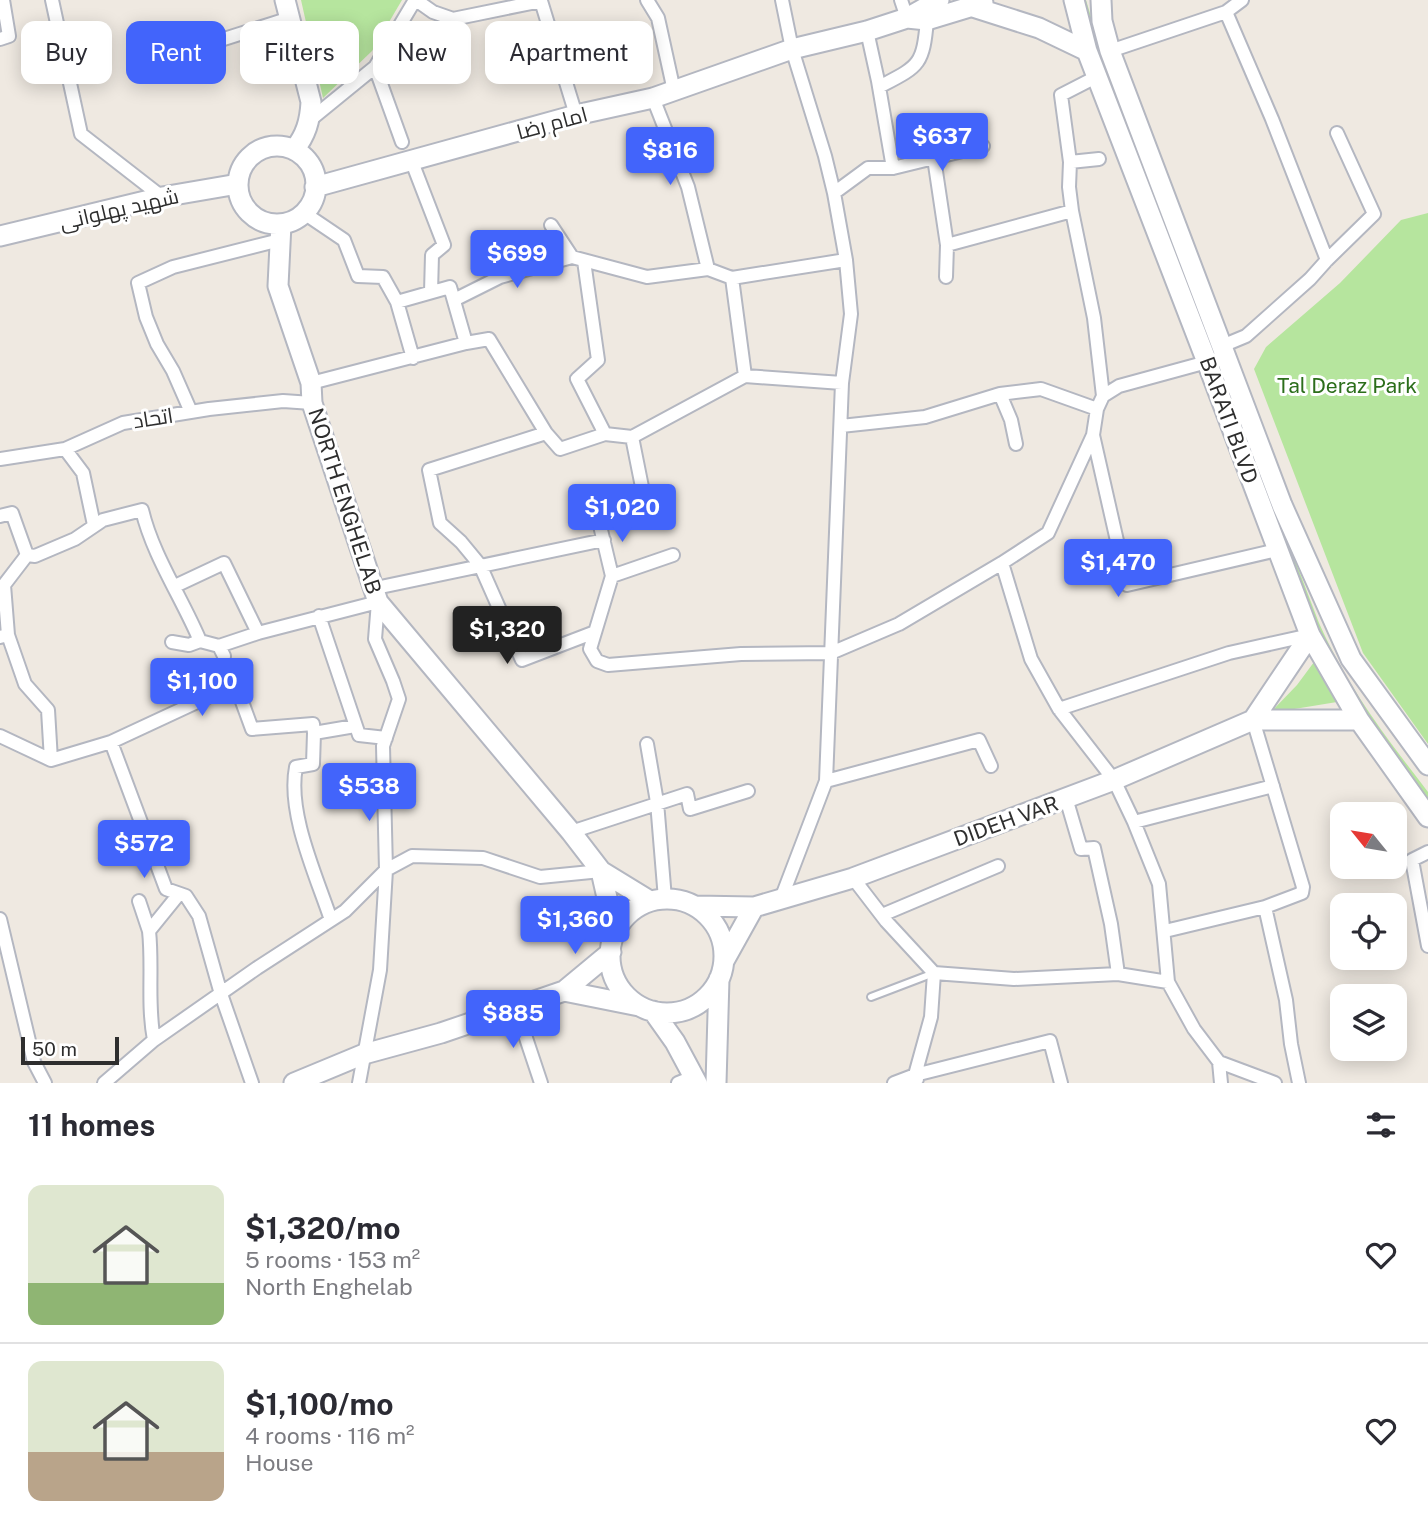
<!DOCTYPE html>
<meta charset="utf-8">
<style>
:root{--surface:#fff;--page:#f2f2f3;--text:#2b2b33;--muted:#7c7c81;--line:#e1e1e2;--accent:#4264fb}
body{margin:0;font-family:"Public Sans",Cairo,sans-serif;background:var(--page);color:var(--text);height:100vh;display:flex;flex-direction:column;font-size:26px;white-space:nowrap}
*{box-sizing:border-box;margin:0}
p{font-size:23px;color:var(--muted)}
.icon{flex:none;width:38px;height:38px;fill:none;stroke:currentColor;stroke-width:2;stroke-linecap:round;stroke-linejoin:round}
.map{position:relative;height:1083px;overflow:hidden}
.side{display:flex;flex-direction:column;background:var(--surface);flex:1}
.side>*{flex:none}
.banner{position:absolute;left:21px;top:21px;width:700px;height:63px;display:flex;gap:14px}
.needle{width:46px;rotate:300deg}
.fabs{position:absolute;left:1330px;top:802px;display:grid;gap:14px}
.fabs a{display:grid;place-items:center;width:77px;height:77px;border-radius:14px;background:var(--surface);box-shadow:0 4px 18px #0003;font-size:35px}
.scale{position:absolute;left:21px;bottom:18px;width:98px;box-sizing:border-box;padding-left:7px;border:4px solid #2e2e2e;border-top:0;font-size:19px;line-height:24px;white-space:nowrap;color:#2e2e2e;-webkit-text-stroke:5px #fff;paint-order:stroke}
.price{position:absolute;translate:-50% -60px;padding:0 16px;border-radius:7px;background:var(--accent);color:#fff;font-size:23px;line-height:46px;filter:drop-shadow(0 2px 4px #0008)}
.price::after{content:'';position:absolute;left:50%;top:42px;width:21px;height:16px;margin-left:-10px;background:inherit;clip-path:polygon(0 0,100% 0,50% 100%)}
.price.active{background:#222;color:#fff}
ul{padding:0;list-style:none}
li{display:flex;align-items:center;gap:21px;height:175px;padding:0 28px}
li+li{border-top:2px solid var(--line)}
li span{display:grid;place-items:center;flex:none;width:196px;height:140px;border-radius:14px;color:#555}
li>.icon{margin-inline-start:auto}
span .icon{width:84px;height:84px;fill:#fffc;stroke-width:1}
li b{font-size:30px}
h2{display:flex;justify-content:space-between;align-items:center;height:84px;padding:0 28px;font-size:30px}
.pill{padding:0 24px;border-radius:14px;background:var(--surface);box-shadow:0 4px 18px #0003;font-size:24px;line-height:63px}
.pill.active{background:var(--accent);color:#fff}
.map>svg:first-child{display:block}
</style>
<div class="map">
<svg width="1428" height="1083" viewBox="0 0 1428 1083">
<rect width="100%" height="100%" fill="#efe9e1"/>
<!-- green -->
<path fill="#b6e59e" d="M 301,0 L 402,0 L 372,51 L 323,98 Z
M 1075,0 L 1086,0 L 1105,63 L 1319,623 C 1348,688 1385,736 1428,792 L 1428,805 L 1329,661 Z
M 1428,213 L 1428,744 L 1363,653 L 1254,369 L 1266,347 L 1340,283 L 1401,220 Z
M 1317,658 L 1343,701 L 1270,713 L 1297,685 Z"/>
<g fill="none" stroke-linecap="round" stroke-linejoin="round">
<!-- lane casing -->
<g stroke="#b4b7c1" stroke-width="10">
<path id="lane" d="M 871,997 L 934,973"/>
</g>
<!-- street casing -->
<g stroke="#b4b7c1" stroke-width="16">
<path id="street" d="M 52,0 L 81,134 L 162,197
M 416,0 L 433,12 L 453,19 L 541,1 L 576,115
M 647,0 L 658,18 L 674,91
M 901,0 L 907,18
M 1226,12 L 1272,119 L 1327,260
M 867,31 L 878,81 L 893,168
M 0,39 L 9,36 L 3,0
M 205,45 L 290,18
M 1110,51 L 1226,12 L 1242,0
M 375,67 L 402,142
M 1098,76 L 1061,95 L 1070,162 L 1069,187 L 1072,211 L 1094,318 L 1103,396
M 879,87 C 919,66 923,66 927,20
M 653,98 L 688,187 L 708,269
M 310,120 L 375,67 L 415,0
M 934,158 L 947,245 L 946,277
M 412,162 L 444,245 L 432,255 L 431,292
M 1070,162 L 1099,159
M 834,193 L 868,168 L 893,168 L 983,146
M 304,213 L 344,240 L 358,276 L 383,277 L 397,302 L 413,358
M 551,225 L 572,257 L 647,277 L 708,269 L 732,278 L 846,260
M 947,245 L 1072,211
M 584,261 L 598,360 L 577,379 L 605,434
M 732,278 L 745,376
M 454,300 L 500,277 L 572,257
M 397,302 L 450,287 L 466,343
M 1222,346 L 1246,336 L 1310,279 L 1327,260 L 1374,214 L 1337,133
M 311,383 L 466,343 L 489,339 L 546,433 L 560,449 L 605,434 L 632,437
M 842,383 L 745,376 L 632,437 L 643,492 L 596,509 L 612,576 L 590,649 L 597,661 L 608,665 L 741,654 L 831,653 L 899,624 L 1002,563
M 1000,394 L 1011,420 L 1016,444
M 1097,409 L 1093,435 L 1048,533 L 1002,563 L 1031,659 L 1059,709 L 1114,780 L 1134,822 L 1159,884 L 1168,982
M 191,412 L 173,371 L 157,344 L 146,317 L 138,283 L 173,267 L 280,240
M 841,426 L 925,417 L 1000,394 L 1041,389 L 1097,409 L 1103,396 L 1119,386 L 1207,362
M 546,433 L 429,470 L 440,523 L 461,542 L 480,565 L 522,660 L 595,632
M 1093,435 L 1127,585 L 1277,550
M 65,449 L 83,473 L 94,525
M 0,459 L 65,449 L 123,423 L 209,409 L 283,401 L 312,403
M 0,516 L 12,513 L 27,555 L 4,585 L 8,635
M 27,555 L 35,556 L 75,539 L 103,520 L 142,510 C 153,556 182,598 200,641 L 219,646
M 612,576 L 673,555
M 175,586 L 224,563 L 258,633
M 371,589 L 604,540
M 319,616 L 359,735 L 386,738
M 0,637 L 8,635 L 25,684 L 48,710 L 51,760
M 172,642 L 189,645 L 200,641
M 219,680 L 233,677 L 252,729 L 313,724 L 314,733 L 355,726
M 1059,709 L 1229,653 L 1310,635
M 314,733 L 313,764 L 296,767 C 287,813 316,875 331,920
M 0,736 L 51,760 L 111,742 L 212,695 L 222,673 L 224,656 L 219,646 L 258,633 L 378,602 L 375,639 L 393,681 L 399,699 L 383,746 L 386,870 L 380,970 L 359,1083
M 111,742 L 166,889 L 186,896 L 199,916 L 221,994 L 252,1083
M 647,744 L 657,802 L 665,899
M 826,781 L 979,740 L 991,766
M 1066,798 L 1081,849 L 1094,848 L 1111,924 L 1118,974
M 1134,822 L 1273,786
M 571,832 L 687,794 L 690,809 L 748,791
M 1428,852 L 1412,860 L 1428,946
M 853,878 L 886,921 L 934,973 L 1014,979 L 1118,974 L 1168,982 L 1194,1029 L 1219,1062 L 1275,1083
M 781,899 L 826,781 L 842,383 L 851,314 L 846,260 L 834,193 L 825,156 L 792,49 L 782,0
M 139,901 L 149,931
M 1265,907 L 1286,1000 L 1291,1044 L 1299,1083
M 882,915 L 998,866
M 0,919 L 34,1062 L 45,1083
M 1165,931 L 1265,907 L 1302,893 L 1303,887 L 1253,720
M 516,1008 L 541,1083
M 154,1040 C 147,1004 153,967 149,931 L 179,894
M 1219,1062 L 1221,1083
M 917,1079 L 915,1075 L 931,1017 L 934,973
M 104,1083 L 154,1040 L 257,968 L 345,911 L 386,870 L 412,856 L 483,858 L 540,877 L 601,871
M 678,1083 L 693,1077
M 894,1083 L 915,1075 L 1050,1041 L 1061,1083"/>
</g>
<!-- secondary casing -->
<g stroke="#b4b7c1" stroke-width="23">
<path id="secondary" d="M 285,0 L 311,102 C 310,121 306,135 294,150
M 1074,0 L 1087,51 L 1207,362 L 1310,635 L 1359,720 L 1428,817
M 1101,0 L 1102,21 L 1110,51 L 1282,505 L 1351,659 L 1428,765
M 973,7 L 1039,28 L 1087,51
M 907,18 L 927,20 L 983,3
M238 185a39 39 0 1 1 78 0a39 39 0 1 1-78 0Z
M 315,187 L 576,115 L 653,98 L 792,49 L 867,31 L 907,18 L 939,0
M 281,224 L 278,286 L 311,383 L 312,403 L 378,602 L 571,832 L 601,871 L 650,901
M 0,236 L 162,197 L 238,184
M 1253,720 L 1310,635
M 601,871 L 615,933
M610 956a57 57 0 1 1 114 0a57 57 0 1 1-114 0Z
M 695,906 L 754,907 L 853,878 L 1114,780 L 1253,720 L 1359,720
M 724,961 L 754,907
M 564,991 L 639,1006
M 653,1011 L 675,1042 L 697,1083
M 294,1083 L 364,1054 L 441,1033 L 564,991 L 611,952
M 716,1083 L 719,979"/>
</g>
<!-- lane -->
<use href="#lane" stroke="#fff" stroke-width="6"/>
<!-- street -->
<use href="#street" stroke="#fff" stroke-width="12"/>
<!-- secondary -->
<use href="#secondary" stroke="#fff" stroke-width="19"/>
</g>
<g text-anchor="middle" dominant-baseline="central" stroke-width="6" stroke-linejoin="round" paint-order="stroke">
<!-- street labels -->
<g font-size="21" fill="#2e2e2e" stroke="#fff">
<text transform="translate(552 123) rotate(-15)">امام رضا</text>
<text transform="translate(119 209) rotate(-13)">شهید پهلوانی</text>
<text transform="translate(153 418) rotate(-9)">اتحاد</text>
<text transform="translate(1229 420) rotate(70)">BARATI BLVD</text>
<text transform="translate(345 501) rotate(72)">NORTH ENGHELAB</text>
<text transform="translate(1006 821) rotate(-20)">DIDEH VAR</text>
</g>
<!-- park labels -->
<g font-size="21" fill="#2c6e1b" stroke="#fff">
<text x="1347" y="385">Tal Deraz Park</text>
</g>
</g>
</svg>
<div class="fabs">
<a><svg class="needle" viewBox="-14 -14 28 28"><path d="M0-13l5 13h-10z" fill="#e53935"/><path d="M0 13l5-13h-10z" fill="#7c7c81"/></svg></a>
<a><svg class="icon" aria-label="locate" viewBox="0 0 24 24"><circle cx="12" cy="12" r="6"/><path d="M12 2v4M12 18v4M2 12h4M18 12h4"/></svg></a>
<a><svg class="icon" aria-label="layers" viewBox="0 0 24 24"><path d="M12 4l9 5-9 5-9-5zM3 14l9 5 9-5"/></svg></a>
</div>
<div class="scale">50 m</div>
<b class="price" style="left:942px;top:173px">$637</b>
<b class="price" style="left:670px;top:187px">$816</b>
<b class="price" style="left:517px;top:290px">$699</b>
<b class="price" style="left:622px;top:544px">$1,020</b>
<b class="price" style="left:1118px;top:599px">$1,470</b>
<b class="price active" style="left:507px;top:666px">$1,320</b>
<b class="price" style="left:202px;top:718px">$1,100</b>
<b class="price" style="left:369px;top:823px">$538</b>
<b class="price" style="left:144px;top:880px">$572</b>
<b class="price" style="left:575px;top:956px">$1,360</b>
<b class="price" style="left:513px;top:1050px">$885</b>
<div class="banner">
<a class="pill">Buy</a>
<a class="pill active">Rent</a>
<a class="pill">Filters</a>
<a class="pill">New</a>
<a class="pill">Apartment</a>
</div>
</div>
<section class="side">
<h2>11 homes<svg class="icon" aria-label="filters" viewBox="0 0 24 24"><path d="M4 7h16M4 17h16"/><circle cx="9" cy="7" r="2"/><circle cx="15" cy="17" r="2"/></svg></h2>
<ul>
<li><span style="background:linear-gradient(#dfe7d0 70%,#8fb573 0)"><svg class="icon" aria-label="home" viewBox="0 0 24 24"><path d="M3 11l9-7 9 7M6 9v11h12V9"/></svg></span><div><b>$1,320/mo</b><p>5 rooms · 153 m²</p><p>North Enghelab</p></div><svg class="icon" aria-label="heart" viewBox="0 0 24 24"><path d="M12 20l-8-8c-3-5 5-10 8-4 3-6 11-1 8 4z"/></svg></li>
<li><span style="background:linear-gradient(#dfe7d0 65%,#b9a48a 0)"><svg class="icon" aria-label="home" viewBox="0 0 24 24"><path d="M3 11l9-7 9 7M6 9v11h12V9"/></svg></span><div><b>$1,100/mo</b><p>4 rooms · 116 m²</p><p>House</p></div><svg class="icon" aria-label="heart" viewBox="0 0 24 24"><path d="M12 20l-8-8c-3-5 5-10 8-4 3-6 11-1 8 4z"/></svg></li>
</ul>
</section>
